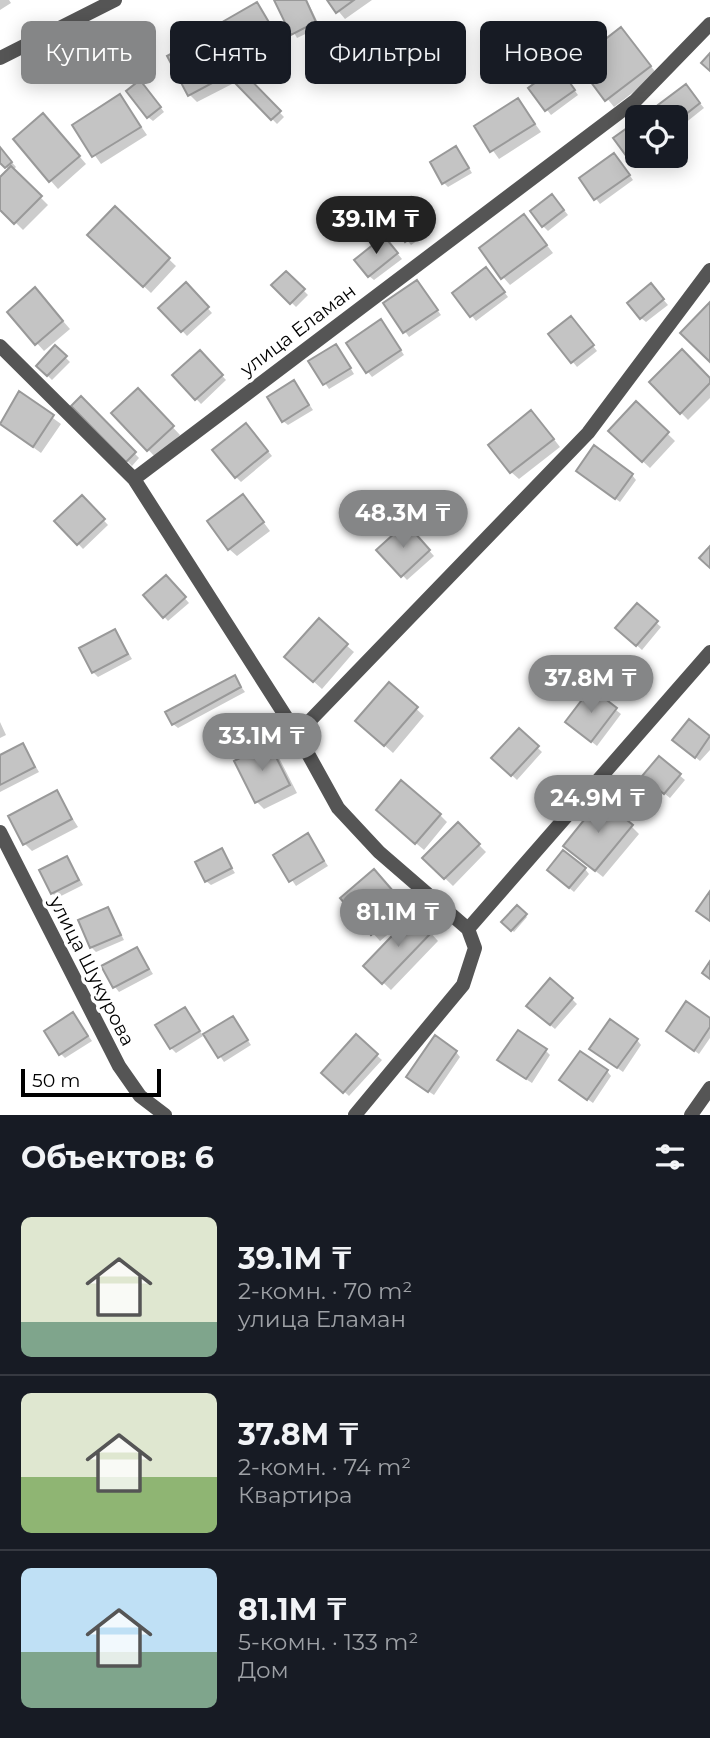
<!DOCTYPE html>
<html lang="ru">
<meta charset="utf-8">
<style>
:root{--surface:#171b24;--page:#242831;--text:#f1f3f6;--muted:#9ea1a6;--line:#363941;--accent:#858687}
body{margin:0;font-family:Montserrat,sans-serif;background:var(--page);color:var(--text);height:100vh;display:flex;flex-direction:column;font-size:26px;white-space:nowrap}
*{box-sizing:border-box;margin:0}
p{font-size:23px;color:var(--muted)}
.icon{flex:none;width:38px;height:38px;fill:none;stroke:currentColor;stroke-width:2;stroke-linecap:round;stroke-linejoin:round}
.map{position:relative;height:1115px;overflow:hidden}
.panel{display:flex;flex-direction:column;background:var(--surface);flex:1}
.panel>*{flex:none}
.hud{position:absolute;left:21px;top:21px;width:668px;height:63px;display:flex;gap:14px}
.buttons{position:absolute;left:625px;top:105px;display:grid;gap:14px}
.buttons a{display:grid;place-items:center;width:63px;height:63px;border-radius:10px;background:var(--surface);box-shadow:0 4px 18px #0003;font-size:35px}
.scale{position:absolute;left:21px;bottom:18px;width:140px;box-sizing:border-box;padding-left:7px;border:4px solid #000;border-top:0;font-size:19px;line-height:24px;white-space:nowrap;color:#000;-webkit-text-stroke:5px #fff;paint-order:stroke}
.price{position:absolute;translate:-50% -60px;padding:0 16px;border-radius:24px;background:var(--accent);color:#fff;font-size:23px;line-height:46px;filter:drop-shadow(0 2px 4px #0008)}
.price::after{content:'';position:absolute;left:50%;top:42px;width:21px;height:16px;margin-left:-10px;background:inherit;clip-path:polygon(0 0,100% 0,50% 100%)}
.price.on{background:#222;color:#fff}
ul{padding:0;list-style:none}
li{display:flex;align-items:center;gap:21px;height:175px;padding:0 21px}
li+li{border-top:2px solid var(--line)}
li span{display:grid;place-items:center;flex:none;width:196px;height:140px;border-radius:10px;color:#555}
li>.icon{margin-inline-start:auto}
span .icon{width:84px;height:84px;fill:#fffc;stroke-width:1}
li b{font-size:30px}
h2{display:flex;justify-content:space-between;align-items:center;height:84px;padding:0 21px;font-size:30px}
.chip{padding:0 24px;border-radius:10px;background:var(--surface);box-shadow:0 4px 18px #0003;font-size:24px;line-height:63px}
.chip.on{background:var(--accent);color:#fff}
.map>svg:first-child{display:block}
</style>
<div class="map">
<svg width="710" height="1115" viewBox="0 0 710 1115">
<rect width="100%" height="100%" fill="#fff"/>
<!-- shadow -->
<path fill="#0003" d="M 0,0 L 9,0 L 11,3 L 0,10 Z
M 276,0 L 307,0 L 320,27 L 297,38 Z
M 329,0 L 372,0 L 345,19 Z
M 256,4 L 283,44 L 245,66 L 238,59 Z
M 210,35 L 237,79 L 242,74 L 284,117 L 277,124 L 236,82 L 197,102 L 190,95 Z
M 628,37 L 657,74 L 614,107 L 578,62 Z
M 80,42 L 102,76 L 94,81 L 80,63 L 54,79 L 50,75 Z
M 562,73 L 578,95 L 551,115 L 531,89 Z
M 145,87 L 164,112 L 153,121 L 148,117 Z
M 690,91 L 704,108 L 679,128 L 676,117 L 669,117 L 660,106 Z
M 120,96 L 147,135 L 101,164 L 74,126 Z
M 518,100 L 541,132 L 499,159 L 476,127 Z
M 51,123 L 86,164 L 58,189 L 15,140 Z
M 637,123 L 637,156 L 648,156 L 636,165 L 631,160 Z
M 0,149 L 16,167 L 13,170 L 48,205 L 23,230 L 0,207 L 0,179 L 9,170 L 0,160 Z
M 460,153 L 472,173 L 448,187 L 444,183 Z
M 619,160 L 633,180 L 600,204 L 581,179 Z
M 557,201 L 568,215 L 548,231 L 543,226 Z
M 415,204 L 433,230 L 411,245 L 407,240 Z
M 115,208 L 176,266 L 151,293 L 90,235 Z
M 524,216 L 553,253 L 510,285 L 503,277 Z
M 389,243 L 402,259 L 374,280 L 369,276 Z
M 286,273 L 308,295 L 296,307 L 274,285 Z
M 491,274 L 508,297 L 476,321 L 454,293 Z
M 417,282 L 441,315 L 409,337 L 385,303 Z
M 186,284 L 212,313 L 187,336 L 161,308 Z
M 655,290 L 668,305 L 646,322 L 641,318 Z
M 42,297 L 70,329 L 44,351 L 9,312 Z
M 575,323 L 597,351 L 577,367 L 550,334 Z
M 385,326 L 404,355 L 372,377 L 368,372 Z
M 55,347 L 70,362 L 52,380 L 38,366 Z
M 340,351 L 354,374 L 329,389 L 311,362 Z
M 200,352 L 226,380 L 201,404 L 174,375 Z
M 710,380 L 710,398 L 688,420 L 651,382 Z
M 294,382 L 313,410 L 288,425 L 283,421 Z
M 138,390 L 180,435 L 156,458 L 114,413 Z
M 20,394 L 61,424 L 41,453 L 0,423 Z
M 81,399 L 139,458 L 132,466 L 73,406 Z
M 636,403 L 675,441 L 650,468 L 610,431 Z
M 539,420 L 560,447 L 519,479 L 511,472 Z
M 251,430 L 272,456 L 241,482 L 236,477 Z
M 583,475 L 632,475 L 636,480 L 620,502 Z
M 82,497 L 108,525 L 83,549 L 57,521 Z
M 250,504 L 270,531 L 237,556 L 229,549 Z
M 406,525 L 434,556 L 407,580 L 379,550 Z
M 166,577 L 189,603 L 168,621 L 145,596 Z
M 637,606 L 661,627 L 642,650 L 618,628 Z
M 115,631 L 132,659 L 98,677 L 93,672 Z
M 346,645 L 354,652 L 322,689 L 294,664 Z
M 234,677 L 245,692 L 178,728 L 173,724 Z
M 389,684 L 424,716 L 393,753 L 365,728 Z
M 592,691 L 621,714 L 597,746 L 572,726 Z
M 689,721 L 710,738 L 710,750 L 700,761 L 680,744 Z
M 0,722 L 6,735 L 0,738 Z
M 519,730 L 542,752 L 517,780 L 494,758 Z
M 23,745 L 39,772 L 0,792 L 0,757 Z
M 269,745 L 276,752 L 297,793 L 264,809 L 257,802 Z
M 659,758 L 685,780 L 670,798 L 649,781 Z
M 56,792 L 78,827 L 32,851 L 25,844 Z
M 440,815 L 447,822 L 424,850 L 385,817 Z
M 458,824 L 486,852 L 453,886 L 424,858 Z
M 631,826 L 639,834 L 603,877 L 573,853 Z
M 308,836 L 328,866 L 296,886 L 275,855 Z
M 221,851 L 235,873 L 211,885 L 206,881 Z
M 67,858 L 83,885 L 57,898 L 52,893 Z
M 585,869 L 589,874 L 574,892 L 554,875 Z
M 382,879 L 438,941 L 391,990 L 366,966 L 411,918 L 410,916 L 380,941 L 342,899 Z
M 517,907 L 527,917 L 514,932 L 503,922 Z
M 108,909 L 124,940 L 96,952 L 91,947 Z
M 137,949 L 153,974 L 119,992 L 115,987 Z
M 572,999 L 577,1004 L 555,1029 L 533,1011 Z
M 73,1014 L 92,1041 L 65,1058 L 60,1053 Z
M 189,1014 L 203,1036 L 176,1053 L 171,1048 Z
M 233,1018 L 251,1045 L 224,1062 L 206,1035 Z
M 710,1020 L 710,1038 L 699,1054 L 673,1035 Z
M 356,1037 L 382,1060 L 349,1096 L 324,1073 Z
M 637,1040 L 641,1045 L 623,1072 L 596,1053 Z
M 546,1051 L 550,1055 L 532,1083 L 504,1065 Z
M 456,1052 L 460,1057 L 434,1095 L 413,1081 Z
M 607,1071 L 611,1076 L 593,1103 L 566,1084 Z"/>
<!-- building -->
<path fill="#c4c4c4" stroke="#999" stroke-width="2" d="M 274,0 L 306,0 L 316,22 L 291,35 Z
M 327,0 L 354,0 L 336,13 Z
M 257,2 L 277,36 L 237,60 L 217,25 Z
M 621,27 L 651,66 L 605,101 L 576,62 Z
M 210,33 L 231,73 L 188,96 L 167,56 Z
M 80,40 L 99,71 L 88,78 L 76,58 L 48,76 L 41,64 Z
M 710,53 L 710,71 L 701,63 Z
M 558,66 L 575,90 L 545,111 L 528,88 Z
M 242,71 L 281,111 L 271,120 L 233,81 Z
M 140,80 L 161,107 L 147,118 L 126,91 Z
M 686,84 L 700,103 L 676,122 L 676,117 L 667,117 L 658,105 Z
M 120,94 L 141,127 L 92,157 L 72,125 Z
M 518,98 L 535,124 L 490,152 L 474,126 Z
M 43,113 L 80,156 L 49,182 L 13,139 Z
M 637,121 L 637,156 L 630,161 L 613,138 Z
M 456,146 L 469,168 L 442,184 L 430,162 Z
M 0,147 L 12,162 L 5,168 L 0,163 Z
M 614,153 L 630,175 L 594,200 L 579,178 Z
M 11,166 L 42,196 L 14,224 L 0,210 L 0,177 Z
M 552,194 L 564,210 L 542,227 L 530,211 Z
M 411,197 L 430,224 L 405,242 L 386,214 Z
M 115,206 L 170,258 L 143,287 L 87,235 Z
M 524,214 L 547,245 L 501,279 L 479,248 Z
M 384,236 L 398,253 L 368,277 L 354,260 Z
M 486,267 L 505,292 L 470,317 L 452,293 Z
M 286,271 L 305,289 L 290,304 L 271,285 Z
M 417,280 L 438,310 L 403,333 L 383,303 Z
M 186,282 L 209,307 L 181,332 L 158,308 Z
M 651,283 L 664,299 L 640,319 L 627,303 Z
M 35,287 L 63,321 L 35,345 L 7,312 Z
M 710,302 L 710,362 L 680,333 Z
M 571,316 L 594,345 L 571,363 L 548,334 Z
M 381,319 L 401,350 L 366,373 L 346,343 Z
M 336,344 L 351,368 L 323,385 L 308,361 Z
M 55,345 L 67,356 L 47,376 L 36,366 Z
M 682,349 L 710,378 L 710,383 L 680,414 L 649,382 Z
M 200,350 L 223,375 L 195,400 L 172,375 Z
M 294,380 L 309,405 L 282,422 L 267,397 Z
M 138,388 L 174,426 L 147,451 L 111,413 Z
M 19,391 L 54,415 L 33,447 L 0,424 Z
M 81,396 L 136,452 L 126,462 L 71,406 Z
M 636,401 L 669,432 L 642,462 L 608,431 Z
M 531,410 L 554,439 L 510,473 L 488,445 Z
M 246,423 L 268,451 L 235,478 L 212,450 Z
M 594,445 L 633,474 L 615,499 L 576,471 Z
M 243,494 L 264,522 L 228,550 L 207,521 Z
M 82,495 L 105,519 L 77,545 L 54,521 Z
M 406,523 L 430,550 L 401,577 L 376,550 Z
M 710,546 L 710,568 L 699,558 Z
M 166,575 L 186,597 L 163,618 L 143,595 Z
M 637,603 L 658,621 L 636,646 L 615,628 Z
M 319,618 L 348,644 L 313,682 L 284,657 Z
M 115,629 L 128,654 L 92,673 L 79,648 Z
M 235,675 L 241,687 L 172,725 L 165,712 Z
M 389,682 L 418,707 L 384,746 L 355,721 Z
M 591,688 L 617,708 L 591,742 L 565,722 Z
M 689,719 L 710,736 L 695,758 L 672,740 Z
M 519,728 L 539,746 L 511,776 L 491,758 Z
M 23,743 L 35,767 L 0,785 L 0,755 Z
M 269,743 L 290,785 L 255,803 L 234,761 Z
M 659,756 L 681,774 L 664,794 L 642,776 Z
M 401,780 L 441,814 L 415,844 L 376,810 Z
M 57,790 L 72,819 L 23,845 L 8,816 Z
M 601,799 L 633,825 L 595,871 L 563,846 Z
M 458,822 L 480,844 L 444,879 L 422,858 Z
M 308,833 L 324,861 L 289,882 L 273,855 Z
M 222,848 L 232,868 L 205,882 L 195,862 Z
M 563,850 L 586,868 L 569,888 L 547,870 Z
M 67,856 L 79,880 L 51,894 L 39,870 Z
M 374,869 L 406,906 L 371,935 L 340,898 Z
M 710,891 L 710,921 L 696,911 Z
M 517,905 L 527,914 L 511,931 L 501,922 Z
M 108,907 L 121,935 L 90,948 L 78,920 Z
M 413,914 L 432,932 L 382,984 L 363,966 Z
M 137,947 L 149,969 L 113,988 L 101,966 Z
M 710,961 L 710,979 L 702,973 Z
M 550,978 L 573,998 L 550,1025 L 526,1006 Z
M 686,1001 L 710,1018 L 710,1027 L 694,1051 L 666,1031 Z
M 185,1007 L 200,1031 L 170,1049 L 155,1025 Z
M 73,1012 L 88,1036 L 59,1055 L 44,1031 Z
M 233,1016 L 248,1040 L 218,1058 L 203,1034 Z
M 610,1019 L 638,1039 L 617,1068 L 589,1049 Z
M 518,1030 L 547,1049 L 526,1079 L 497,1060 Z
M 356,1034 L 378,1054 L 343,1093 L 321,1073 Z
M 435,1035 L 457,1051 L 428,1092 L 406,1077 Z
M 580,1051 L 608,1070 L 587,1100 L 559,1080 Z"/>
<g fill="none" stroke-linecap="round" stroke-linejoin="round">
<!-- minor -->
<path stroke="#555" stroke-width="14" d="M 0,58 L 115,0
M 0,346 L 134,479 L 297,734 L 338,808 L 379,852 L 468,929 L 475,948 L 463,985 L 355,1115
M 134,479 L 636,100 L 710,24
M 297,734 L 588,433 L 710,270
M 0,832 L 119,1066 L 140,1096 L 165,1115
M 468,929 L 710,652
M 691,1115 L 710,1088"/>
</g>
<g text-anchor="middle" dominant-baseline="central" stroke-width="7" stroke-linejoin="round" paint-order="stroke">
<!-- street labels -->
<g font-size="19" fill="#000" stroke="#fff">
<text transform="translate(298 330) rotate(-37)">улица Еламан</text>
<text transform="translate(92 971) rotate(63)">улица Шукурова</text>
</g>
</g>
</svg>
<div class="buttons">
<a><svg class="icon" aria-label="locate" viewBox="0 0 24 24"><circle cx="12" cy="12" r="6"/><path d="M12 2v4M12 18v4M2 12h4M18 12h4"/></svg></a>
</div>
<div class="scale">50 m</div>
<b class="price on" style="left:376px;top:256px">39.1M ₸</b>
<b class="price" style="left:403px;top:550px">48.3M ₸</b>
<b class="price" style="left:591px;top:715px">37.8M ₸</b>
<b class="price" style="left:262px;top:773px">33.1M ₸</b>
<b class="price" style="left:598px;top:835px">24.9M ₸</b>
<b class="price" style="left:398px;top:949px">81.1M ₸</b>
<div class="hud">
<a class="chip on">Купить</a>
<a class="chip">Снять</a>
<a class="chip">Фильтры</a>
<a class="chip">Новое</a>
</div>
</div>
<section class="panel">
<h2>Объектов: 6<svg class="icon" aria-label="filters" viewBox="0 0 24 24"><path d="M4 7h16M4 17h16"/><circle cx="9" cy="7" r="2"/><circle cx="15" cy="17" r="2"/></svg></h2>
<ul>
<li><span style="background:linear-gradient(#dfe7d0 75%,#7fa58c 0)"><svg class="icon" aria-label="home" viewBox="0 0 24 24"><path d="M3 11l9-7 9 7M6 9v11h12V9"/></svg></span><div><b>39.1M ₸</b><p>2-комн. · 70 m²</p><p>улица Еламан</p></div></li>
<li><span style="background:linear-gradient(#dfe7d0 60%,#8fb573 0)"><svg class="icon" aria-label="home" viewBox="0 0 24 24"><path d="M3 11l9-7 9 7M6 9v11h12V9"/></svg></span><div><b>37.8M ₸</b><p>2-комн. · 74 m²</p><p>Квартира</p></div></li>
<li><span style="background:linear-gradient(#bfe0f5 60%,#7fa58c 0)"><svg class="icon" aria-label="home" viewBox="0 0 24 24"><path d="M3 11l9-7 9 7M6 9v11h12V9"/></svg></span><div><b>81.1M ₸</b><p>5-комн. · 133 m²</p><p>Дом</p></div></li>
</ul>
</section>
